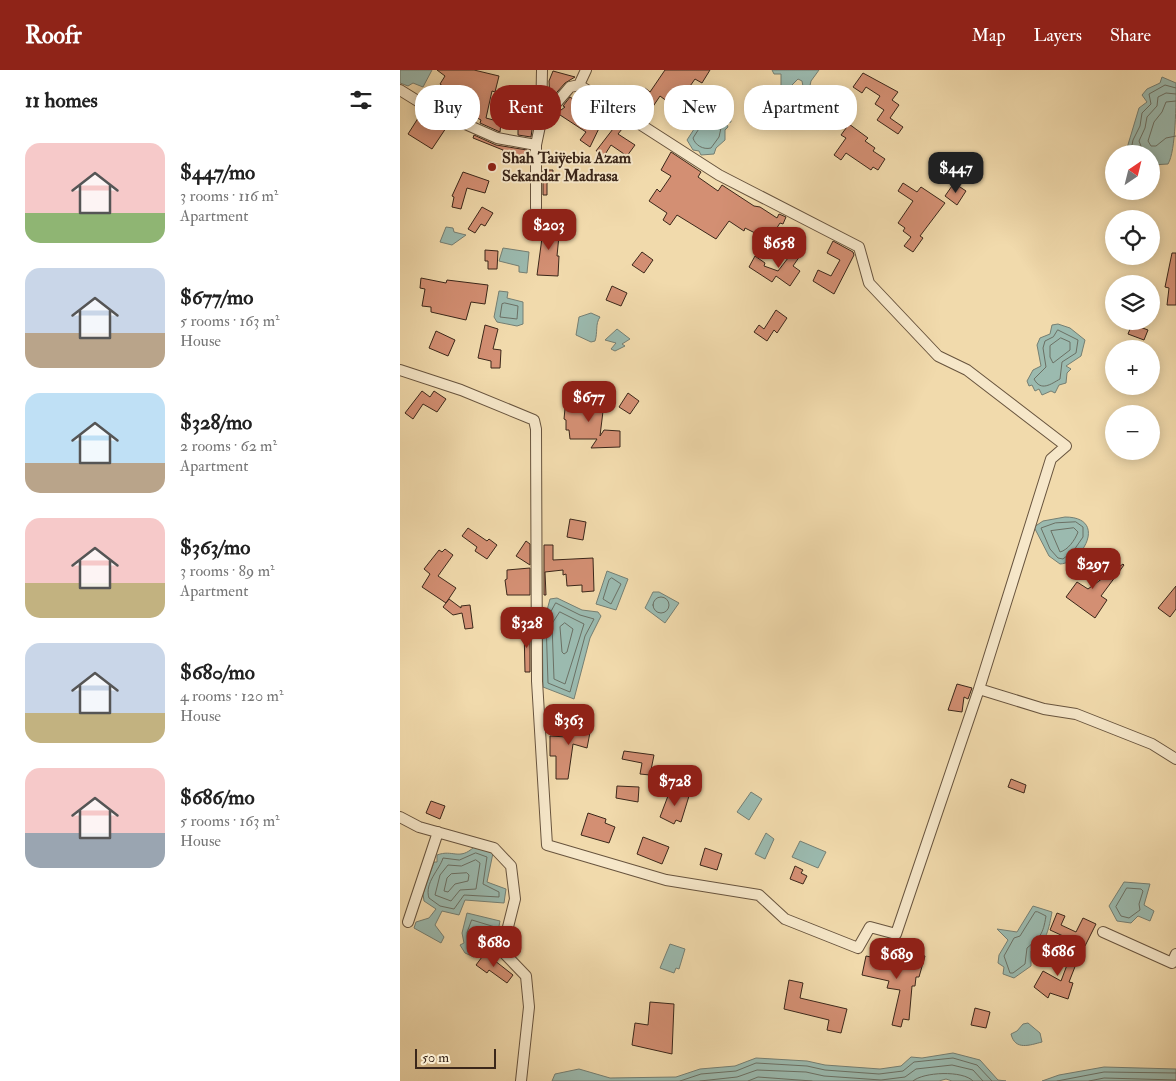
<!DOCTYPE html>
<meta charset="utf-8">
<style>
:root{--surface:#fff;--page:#f6f6f6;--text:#222;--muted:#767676;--accent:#8f2418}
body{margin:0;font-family:"IM FELL Double Pica",serif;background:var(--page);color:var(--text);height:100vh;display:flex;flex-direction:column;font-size:19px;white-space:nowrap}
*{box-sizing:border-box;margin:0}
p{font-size:16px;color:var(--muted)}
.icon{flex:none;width:28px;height:28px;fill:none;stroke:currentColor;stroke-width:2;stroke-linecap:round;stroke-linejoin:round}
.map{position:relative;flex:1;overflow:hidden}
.drawer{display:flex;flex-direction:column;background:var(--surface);width:400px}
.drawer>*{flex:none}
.guide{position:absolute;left:15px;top:15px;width:475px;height:45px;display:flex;gap:10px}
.needle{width:32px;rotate:35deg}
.buttons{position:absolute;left:705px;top:75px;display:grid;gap:10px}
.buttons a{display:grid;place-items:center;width:55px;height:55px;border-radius:50%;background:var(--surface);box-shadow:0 2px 12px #0003;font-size:25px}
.scale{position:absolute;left:15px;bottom:12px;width:81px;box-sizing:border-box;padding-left:5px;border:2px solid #3b271a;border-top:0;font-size:14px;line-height:18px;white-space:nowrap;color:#3b271a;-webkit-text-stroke:4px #f6e7c9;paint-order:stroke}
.price{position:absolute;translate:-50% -42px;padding:0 11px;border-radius:10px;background:var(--accent);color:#fff;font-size:16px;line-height:32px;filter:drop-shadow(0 1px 2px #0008)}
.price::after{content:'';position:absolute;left:50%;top:30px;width:15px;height:11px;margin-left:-8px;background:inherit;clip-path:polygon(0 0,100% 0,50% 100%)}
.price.on{background:#222;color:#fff}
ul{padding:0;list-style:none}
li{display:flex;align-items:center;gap:15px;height:125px;padding:0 25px}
li span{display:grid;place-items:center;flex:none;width:140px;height:100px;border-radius:15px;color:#555}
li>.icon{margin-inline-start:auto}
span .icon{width:60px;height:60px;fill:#fffc;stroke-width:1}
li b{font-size:21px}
h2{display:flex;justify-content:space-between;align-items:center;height:60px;padding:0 25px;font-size:21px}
.pill{padding:0 18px;border-radius:20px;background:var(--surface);box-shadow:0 2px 12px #0003;font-size:18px;line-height:45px}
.pill.on{background:var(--accent);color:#fff}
header{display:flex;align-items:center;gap:30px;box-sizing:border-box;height:70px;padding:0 25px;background:var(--accent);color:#fff}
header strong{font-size:24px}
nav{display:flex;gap:28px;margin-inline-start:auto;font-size:18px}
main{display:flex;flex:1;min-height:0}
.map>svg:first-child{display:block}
</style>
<header>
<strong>Roofr</strong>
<nav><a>Map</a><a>Layers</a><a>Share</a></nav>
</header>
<main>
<section class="drawer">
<h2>11 homes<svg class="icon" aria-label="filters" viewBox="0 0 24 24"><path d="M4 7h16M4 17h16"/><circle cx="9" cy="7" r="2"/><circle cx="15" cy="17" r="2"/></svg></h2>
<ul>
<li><span style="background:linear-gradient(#f6c9c9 70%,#8fb573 0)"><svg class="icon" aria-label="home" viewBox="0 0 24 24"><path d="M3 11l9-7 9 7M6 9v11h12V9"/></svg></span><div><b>$447/mo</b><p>3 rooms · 116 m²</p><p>Apartment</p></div></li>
<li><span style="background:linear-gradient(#c9d6e8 65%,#b9a48a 0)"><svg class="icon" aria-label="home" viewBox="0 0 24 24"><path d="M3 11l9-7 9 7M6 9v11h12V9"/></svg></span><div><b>$677/mo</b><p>5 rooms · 163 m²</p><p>House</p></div></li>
<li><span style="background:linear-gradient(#bfe0f5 70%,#b9a48a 0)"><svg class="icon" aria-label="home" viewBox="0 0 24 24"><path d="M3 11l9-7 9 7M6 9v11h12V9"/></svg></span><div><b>$328/mo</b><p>2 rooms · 62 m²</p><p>Apartment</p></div></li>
<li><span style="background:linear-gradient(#f6c9c9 65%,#c2b280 0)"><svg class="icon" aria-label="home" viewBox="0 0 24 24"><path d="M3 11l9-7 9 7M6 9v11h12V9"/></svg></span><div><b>$363/mo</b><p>3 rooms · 89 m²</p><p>Apartment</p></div></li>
<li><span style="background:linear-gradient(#c9d6e8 70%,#c2b280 0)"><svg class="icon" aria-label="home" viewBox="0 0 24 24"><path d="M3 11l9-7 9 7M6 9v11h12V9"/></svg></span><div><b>$680/mo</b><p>4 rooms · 120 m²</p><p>House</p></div></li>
<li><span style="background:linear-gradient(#f6c9c9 65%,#9aa5b1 0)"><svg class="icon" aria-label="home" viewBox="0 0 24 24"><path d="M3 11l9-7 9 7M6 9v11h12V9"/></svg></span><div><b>$686/mo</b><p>5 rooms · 163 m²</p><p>House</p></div></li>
</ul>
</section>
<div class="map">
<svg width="776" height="1011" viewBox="0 0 776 1011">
<rect width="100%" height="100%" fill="#f1daac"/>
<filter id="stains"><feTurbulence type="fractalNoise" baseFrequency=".004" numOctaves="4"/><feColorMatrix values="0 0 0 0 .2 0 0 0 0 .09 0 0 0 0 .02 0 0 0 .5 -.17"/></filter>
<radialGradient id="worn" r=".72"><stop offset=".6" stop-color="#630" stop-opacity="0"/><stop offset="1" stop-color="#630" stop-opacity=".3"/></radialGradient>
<!-- water -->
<path fill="#9bbaaf" stroke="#757f73" d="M 0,0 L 32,0 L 23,17 L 13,13 L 8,16 L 0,13 Z
M 372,0 L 419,0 L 411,11 L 409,20 L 404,22 L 402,11 L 398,9 L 386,21 L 381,21 L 381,4 L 374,4 Z
M 762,7 L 776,13 C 776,32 776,81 768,94 L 751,95 L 751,84 L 734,84 L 727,78 L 739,38 L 747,32 L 742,25 L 747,19 L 760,13 Z
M 315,39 L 330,46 L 331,52 L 326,53 L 328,57 L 325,60 L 325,70 L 316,78 L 314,84 L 301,85 L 299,81 L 293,80 L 287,70 L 298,53 L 300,44 L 308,46 Z
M 46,157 L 53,158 L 54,162 L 66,165 L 52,175 L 40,172 Z
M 103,178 L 129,182 L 127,203 L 119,202 L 119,196 L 99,191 Z
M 99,221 L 108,222 L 107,228 L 123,232 L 123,254 L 117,256 L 97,252 L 94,247 Z
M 191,243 L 200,247 C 195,254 198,262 195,271 L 191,272 L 176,265 L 179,247 Z
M 658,254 L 670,258 L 685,270 L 681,286 L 666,296 L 671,299 L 667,303 L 666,313 L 659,315 L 655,323 L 651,321 L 642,325 L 639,319 L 635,321 L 632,315 L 629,316 L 627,311 L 633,300 L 641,296 L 637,275 L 640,268 L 650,264 L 652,255 Z
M 217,259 L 230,269 L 222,274 L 225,276 L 215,281 L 211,279 L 216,273 L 205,270 Z
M 665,447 C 708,447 683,493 660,494 L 649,486 L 634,457 L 643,451 Z
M 207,501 L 228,509 L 216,540 L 196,534 Z
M 253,522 L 259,522 L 279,533 L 265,553 L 245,538 Z
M 157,528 L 182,540 L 198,542 L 201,546 L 190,568 L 174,629 L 143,617 L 142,543 L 146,544 L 150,529 Z
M 351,722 L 362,729 L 349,750 L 337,742 Z
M 366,763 L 374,769 L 365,789 L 355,784 Z
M 400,771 L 426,782 L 418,798 L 392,787 Z
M 74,777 L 93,783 L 87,812 L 106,819 L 104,833 L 65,830 L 59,845 L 42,841 L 35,855 L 44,867 L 41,873 L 14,858 L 16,852 L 29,848 L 36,839 L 24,831 L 23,824 L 34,792 L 37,792 L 37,785 C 53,779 59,791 74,777 Z
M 724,812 L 750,814 L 744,835 L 754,841 L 750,851 L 738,846 L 731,853 L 717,851 L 709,836 Z
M 633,836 L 652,842 C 649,857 647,874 631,881 L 631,896 L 614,908 L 603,904 L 604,897 L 598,893 L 599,885 L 608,870 L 597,859 L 617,862 Z
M 67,843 L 100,851 L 95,877 L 91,880 L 83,878 L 74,887 L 65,883 L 60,875 L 64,873 L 62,863 Z
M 270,874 L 285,879 L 279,899 L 276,898 L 274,903 L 260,898 Z
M 628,953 L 640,963 L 642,972 C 630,975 615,981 611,964 L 617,961 L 623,954 Z
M 553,983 L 580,990 L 598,1010 L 606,1011 L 552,1011 L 546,1009 L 539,1011 L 152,1011 L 155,1004 L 179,999 L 210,1008 L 276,1007 L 300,999 L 335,996 L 356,988 L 407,991 L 425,995 L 480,999 L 501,996 L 511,987 L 522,988 Z
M 704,997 L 776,999 L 776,1011 L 642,1011 L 659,1005 Z"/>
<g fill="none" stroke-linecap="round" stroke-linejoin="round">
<!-- shore -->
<path stroke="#6b7064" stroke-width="1" d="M 776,31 L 766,32 L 762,42 L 754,52 L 748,71 L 751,76 L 756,76 L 766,68 L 776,66
M 316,46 L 323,49 L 319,67 L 311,78 C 303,80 295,75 293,68 L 304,51 Z
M 738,84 L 732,75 L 733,70 L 740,56 L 742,43 L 751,34 L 749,24 L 765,15 L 776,18
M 744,84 L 739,71 L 745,58 L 747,47 L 757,36 L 758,27 L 766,23 L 776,24
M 105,233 L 118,236 L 117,249 L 100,247 L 102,234 Z
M 658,260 L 678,270 L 676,283 L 662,292 L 660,309 C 651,314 641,322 634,309 L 646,297 L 643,278 L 645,271 L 653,267 Z
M 661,268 L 670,272 L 670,280 L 653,293 L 650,287 L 650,276 Z
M 676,452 L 683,457 L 683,467 L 674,480 L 663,489 L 658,488 L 650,479 L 641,458 L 655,453 Z
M 674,458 L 678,462 C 675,470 668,480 660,482 L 651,461 Z
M 212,508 L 221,514 L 211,534 L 203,529 L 209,510 Z
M253 535a8 8 0 1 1 16 0a8 8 0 1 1-16 0Z
M 156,533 L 180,545 L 194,549 L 185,566 L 170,622 L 148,613 L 146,551 Z
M 160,542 L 184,554 L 165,614 L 154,609 L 152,554 Z
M 165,553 L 173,559 L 167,582 L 164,584 L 162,582 L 160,557 Z
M 76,783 L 87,787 L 83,814 L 99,822 L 99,827 L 64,825 L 54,839 L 40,836 L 29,828 C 24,813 40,799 43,788 L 59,790 Z
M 76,790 L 80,793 L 76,819 L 60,820 L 51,831 L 35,825 L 40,805 L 48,795 L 61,796 Z
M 67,803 L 69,805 L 68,811 L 55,814 L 48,822 L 44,821 L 47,808 L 51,804 Z
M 727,818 L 741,819 L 743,821 L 739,834 L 740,840 L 729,848 L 721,846 L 716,837 Z
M 638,842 L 646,846 C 643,865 640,867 627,878 L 625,894 L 613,903 L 610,903 L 604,886 L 614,868 L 620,866 L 635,842 Z
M 72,850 L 95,857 L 91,873 L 81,873 L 72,881 L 68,877 L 67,863 Z
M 280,1011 L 301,1004 L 336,1001 L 356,993 L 407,996 L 425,1000 L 479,1004 L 503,1001 L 514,992 L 553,988 L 577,995 L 592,1011
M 300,1011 L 337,1007 L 357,1000 L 406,1002 L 424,1006 L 481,1010 L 505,1007 L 516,999 L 552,995 L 573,1000 L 583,1011
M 348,1011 L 358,1007 L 412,1011
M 513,1011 C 523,1002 563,1000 573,1011
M 657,1011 L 704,1002 L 776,1003
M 689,1011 L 704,1008 L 776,1010"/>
</g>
<!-- building -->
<path fill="#d38f73" stroke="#3b271a" d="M 37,0 L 74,0 L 99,6 L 95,22 L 92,21 L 86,48 L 101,52 L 100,62 L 80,53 L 81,50 L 45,30 L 51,22 L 40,14 L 45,6 Z
M 265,0 L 310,0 L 302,13 L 295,9 L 281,29 L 286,32 L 280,41 L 260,26 L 250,41 L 229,39 L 245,18 L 250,22 Z
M 153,1 L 175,7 L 165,13 L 150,30 L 149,11 Z
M 463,3 L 498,22 L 492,30 L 499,35 L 490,48 L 503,57 L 498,64 L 477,50 L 484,40 L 475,34 L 480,26 L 466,17 L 462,23 L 453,17 Z
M 183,26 L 197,35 L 193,43 L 203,50 L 190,77 L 180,70 L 186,62 L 157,43 L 165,37 L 163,36 L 170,27 L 179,33 Z
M 22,42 L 46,58 L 32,79 L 8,64 Z
M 118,46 L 134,46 L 131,67 L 118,65 Z
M 449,54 L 468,68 L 465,71 L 475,78 L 473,81 L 485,89 L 478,100 L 473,97 L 471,100 L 446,83 L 441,90 L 434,85 L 446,68 L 441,65 Z
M 216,55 L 222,59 L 218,64 L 235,75 L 227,86 L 211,75 L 204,86 L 196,81 Z
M 74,65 L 96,75 L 127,80 L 126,89 L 102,83 L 103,80 L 73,68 Z
M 271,82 L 301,102 L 298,107 L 318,121 L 322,115 L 354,136 L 360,137 L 377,148 L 379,144 L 386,147 L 383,154 L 380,153 L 369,170 L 345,158 L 344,161 L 329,151 L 316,169 L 277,145 L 270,155 L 263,150 L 267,143 L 249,131 L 257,119 L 260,122 L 271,106 L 261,100 Z
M 143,100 L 153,100 L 152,112 L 147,111 L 147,125 L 143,125 Z
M 63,102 L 89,111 L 85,123 L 67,118 L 61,139 L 52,137 L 54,127 L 52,126 Z
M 503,113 L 517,122 L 521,117 L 545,133 L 520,166 L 523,168 L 513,182 L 504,176 L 511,167 L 503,161 L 505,158 L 498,153 L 513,131 L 498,121 Z
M 554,113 L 566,121 L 557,135 L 545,126 Z
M 82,137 L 93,143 L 85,156 L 81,154 L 75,163 L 68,159 Z
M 144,153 L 160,155 L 157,186 L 159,186 L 158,206 L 137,205 Z
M 433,171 L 453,182 L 454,185 L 434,224 L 413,211 L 418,200 L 431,206 L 440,190 L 427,183 Z
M 395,179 L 402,183 L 393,196 L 400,201 L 390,216 L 376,206 L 372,212 L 349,197 L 355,186 L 365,193 L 364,196 L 378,201 Z
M 85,180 L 98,181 L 97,199 L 88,199 L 88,191 L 85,191 Z
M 242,182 L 253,190 L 244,203 L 232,195 Z
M 772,183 L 776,183 L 776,235 L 767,235 L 769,218 L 765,217 Z
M 21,208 L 46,213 L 47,210 L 88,215 L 85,234 L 71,232 L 66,250 L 31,242 L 31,237 L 22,236 L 25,219 L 20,218 Z
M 212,216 L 227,223 L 221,236 L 206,230 Z
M 376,240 L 387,248 L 377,263 L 374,260 L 367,271 L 354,262 L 359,255 L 364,259 Z
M 732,254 L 748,260 L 744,270 L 728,264 Z
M 85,255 L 98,259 L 93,279 L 101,280 L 100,298 L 91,298 L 91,291 L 78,288 Z
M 36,261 L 55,270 L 48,286 L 29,278 Z
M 22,321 L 30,327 L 34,321 L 46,329 L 37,342 L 23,334 L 13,349 L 5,343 Z
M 228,323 L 239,331 L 230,344 L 219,337 Z
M 166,328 L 204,333 L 200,366 L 204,360 L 220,361 L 220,377 L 191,378 L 197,369 L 170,369 L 169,360 L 166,360 L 166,350 L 164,349 Z
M 170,449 L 186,452 L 183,470 L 167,467 Z
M 68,458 L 87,471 L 89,469 L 97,475 L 87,489 L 75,481 L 77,477 L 62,466 Z
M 126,471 L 130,474 L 130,495 L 116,486 Z
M 144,475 L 153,475 L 153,490 L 193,488 L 194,521 L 182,522 L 182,515 L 167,516 L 166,504 L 163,505 L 163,500 L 145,502 L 146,525 L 144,525 Z
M 45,479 L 53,485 L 38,506 L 56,518 L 46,533 L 22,517 L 30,504 L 24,499 L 39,480 L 42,482 Z
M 694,489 L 710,503 L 723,494 L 724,495 L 701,526 L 707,530 L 695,548 L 666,527 L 677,512 L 688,519 L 703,508 L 688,497 Z
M 130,498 L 130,525 L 107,525 L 105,510 L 107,509 L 107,500 Z
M 776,516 L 776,539 L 770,547 L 758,538 Z
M 49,529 L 61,538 L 61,536 L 70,535 L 73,558 L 65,559 L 62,543 L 53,545 L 43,537 Z
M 124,557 L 130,557 L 130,602 L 125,602 Z
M 557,614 L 572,618 L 568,629 L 564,627 L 562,642 L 548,640 Z
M 183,649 L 192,652 L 187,678 L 173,674 L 168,709 L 156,709 L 156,686 L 150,686 L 150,666 L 167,667 L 169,652 L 181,655 Z
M 224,681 L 254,685 L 250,705 L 240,704 L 242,693 L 222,689 Z
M 611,709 L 626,715 L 624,723 L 608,717 Z
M 217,716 L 239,717 L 238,732 L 216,728 Z
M 271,718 L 289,726 L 281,752 L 276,750 L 274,754 L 260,747 Z
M 31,731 L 45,736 L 40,749 L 26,743 Z
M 188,743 L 206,749 L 205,753 L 215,757 L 209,773 L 181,765 Z
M 243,767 L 269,777 L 262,794 L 237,784 Z
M 305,778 L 322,784 L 317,800 L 300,795 Z
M 395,796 L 403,800 L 401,803 L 407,806 L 403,814 L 390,809 Z
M 657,843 L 665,846 L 661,855 L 676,862 L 683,848 L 696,854 L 685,876 L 650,860 Z
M 654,879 L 678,889 L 669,912 L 673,913 L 668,929 L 650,923 L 648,928 L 634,917 L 643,901 L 661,911 L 667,895 L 650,888 Z
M 507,882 L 525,886 L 519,907 L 516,907 L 515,916 L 512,916 L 509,950 L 503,949 L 501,957 L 492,955 L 500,920 L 487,918 L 489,911 L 462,905 L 466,886 L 505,894 Z
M 85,883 L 113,905 L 107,913 L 89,900 L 87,903 L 76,895 Z
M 389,910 L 403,913 L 400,928 L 447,939 L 441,963 L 427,960 L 429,950 L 384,939 Z
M 250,932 L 274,934 L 272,984 L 232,975 L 235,953 L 248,955 Z
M 575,938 L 590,942 L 586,958 L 571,955 Z"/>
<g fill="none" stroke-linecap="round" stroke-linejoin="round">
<!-- minor casing -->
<g stroke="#68543e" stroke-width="12">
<path id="minor" d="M 179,15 L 319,105 L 459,177 L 469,213 L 538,286 L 567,300 L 666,376 L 651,389 L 579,619
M 0,20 L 29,38 L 97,68 L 136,75
M 141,51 L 170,17 L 179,15 L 186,0
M 136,138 L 136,75 L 141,51 L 142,0
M 0,300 L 61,320 L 134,350 L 136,359 L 137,611 L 147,775 L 266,810 L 359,825 L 385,849 L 458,878 L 470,857 L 496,864 L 579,619 L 644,639 L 676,644 L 752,674 L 776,689
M 0,747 L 19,757 L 94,778 L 111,796 L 115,829 L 102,881 L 126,906 L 129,937 L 121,1011
M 8,852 L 38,762
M 703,862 L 772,893 L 776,884"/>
</g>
<!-- minor -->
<use href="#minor" stroke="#f6e7c9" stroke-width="10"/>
</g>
<!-- markers -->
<circle fill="#8f2418" stroke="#f6e7c9" stroke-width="2" cx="92" cy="97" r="5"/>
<g text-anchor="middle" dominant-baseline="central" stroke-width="4" stroke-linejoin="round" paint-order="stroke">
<!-- poi labels -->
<g font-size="16" font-weight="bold" fill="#3b271a" stroke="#f6e7c9" text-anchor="start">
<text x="102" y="88">Shah Taiÿebia Azam<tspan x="102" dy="18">Sekandar Madrasa</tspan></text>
</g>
</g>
<rect width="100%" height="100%" filter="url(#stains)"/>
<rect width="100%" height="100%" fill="url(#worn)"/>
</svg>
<div class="buttons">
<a><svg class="needle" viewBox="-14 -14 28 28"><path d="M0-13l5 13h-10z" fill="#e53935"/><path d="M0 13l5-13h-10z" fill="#767676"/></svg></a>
<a><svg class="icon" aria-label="locate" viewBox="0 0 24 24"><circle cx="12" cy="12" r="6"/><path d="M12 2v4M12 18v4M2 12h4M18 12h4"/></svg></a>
<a><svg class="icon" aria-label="layers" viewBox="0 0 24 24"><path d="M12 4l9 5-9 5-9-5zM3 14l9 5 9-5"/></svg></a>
<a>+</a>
<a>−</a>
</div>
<div class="scale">50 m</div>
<b class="price on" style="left:556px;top:124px">$447</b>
<b class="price" style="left:149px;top:181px">$203</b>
<b class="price" style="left:379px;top:199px">$658</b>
<b class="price" style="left:189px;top:353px">$677</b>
<b class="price" style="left:693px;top:520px">$297</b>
<b class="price" style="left:127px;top:579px">$328</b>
<b class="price" style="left:169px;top:676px">$363</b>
<b class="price" style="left:275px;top:737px">$728</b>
<b class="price" style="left:94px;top:898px">$680</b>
<b class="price" style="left:658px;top:907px">$686</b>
<b class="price" style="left:497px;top:910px">$689</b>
<div class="guide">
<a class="pill">Buy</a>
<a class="pill on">Rent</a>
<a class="pill">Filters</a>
<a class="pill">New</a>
<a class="pill">Apartment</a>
</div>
</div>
</main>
